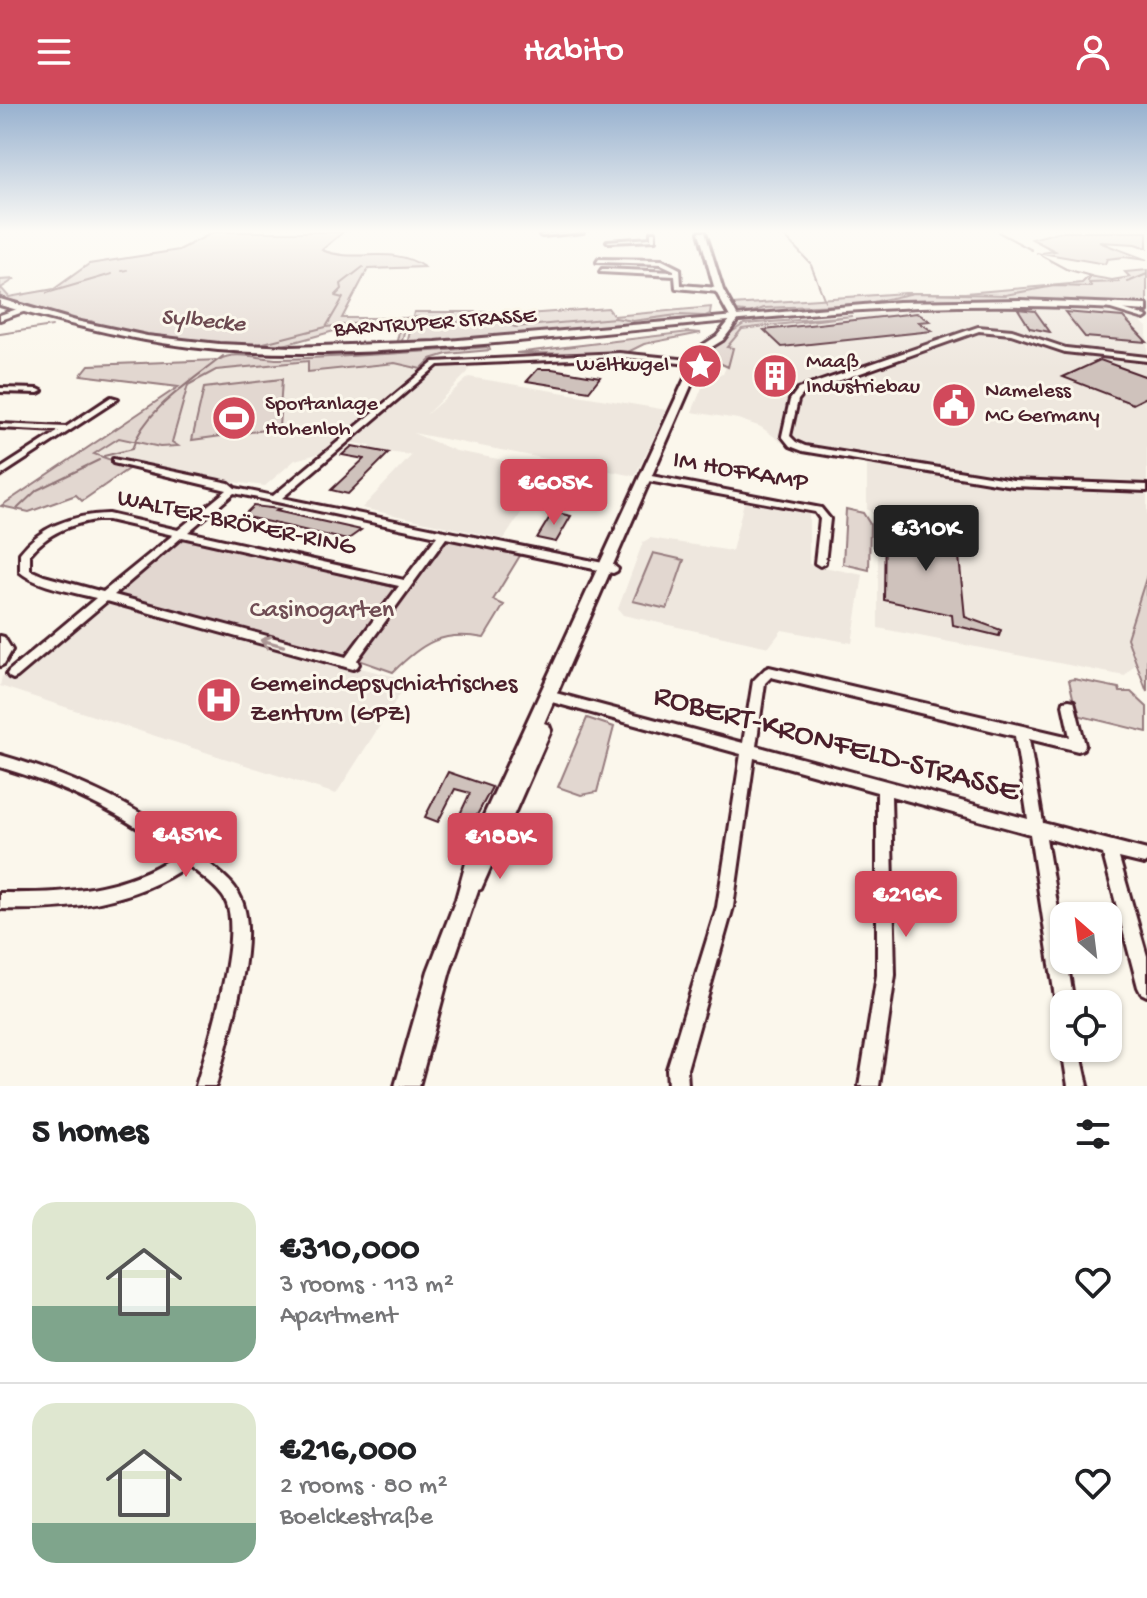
<!DOCTYPE html>
<meta charset="utf-8">
<style>
:root{--surface:#fff;--page:#f2f2f2;--text:#202124;--muted:#757577;--line:#e0e0e0;--accent:#d1495b}
body{margin:0;font-family:"Gochi Hand",sans-serif;background:var(--page);color:var(--text);height:100vh;display:flex;flex-direction:column;font-size:30px;white-space:nowrap}
*{box-sizing:border-box;margin:0}
p{font-size:26px;color:var(--muted)}
.icon{flex:none;width:44px;height:44px;fill:none;stroke:currentColor;stroke-width:2;stroke-linecap:round;stroke-linejoin:round}
.map{position:relative;height:982px;overflow:hidden}
.drawer{display:flex;flex-direction:column;background:var(--surface);flex:1}
.drawer>*{flex:none}
.needle{width:52px;rotate:332deg}
.tools{position:absolute;left:1050px;top:798px;display:grid;gap:16px}
.tools a{display:grid;place-items:center;width:72px;height:72px;border-radius:16px;background:var(--surface);box-shadow:0 2px 6px #0004;font-size:40px}
.price{position:absolute;translate:-50% -68px;padding:0 18px;border-radius:8px;background:var(--accent);color:#fff;font-size:26px;line-height:52px;filter:drop-shadow(0 2px 4px #0008)}
.price::after{content:'';position:absolute;left:50%;top:48px;width:24px;height:18px;margin-left:-12px;background:inherit;clip-path:polygon(0 0,100% 0,50% 100%)}
.price.on{background:#222;color:#fff}
ul{padding:0;list-style:none}
li{display:flex;align-items:center;gap:24px;height:200px;padding:0 32px}
li+li{border-top:2px solid var(--line)}
li span{display:grid;place-items:center;flex:none;width:224px;height:160px;border-radius:24px;color:#555}
li>.icon{margin-inline-start:auto}
span .icon{width:96px;height:96px;fill:#fffc;stroke-width:1}
li b{font-size:34px}
h2{display:flex;justify-content:space-between;align-items:center;height:96px;padding:0 32px;font-size:34px}
header{display:flex;justify-content:space-between;align-items:center;height:104px;padding:0 32px;background:var(--accent);color:#fff;font-size:36px;font-weight:600}
.map>svg:first-child{display:block}
</style>
<header><svg class="icon" aria-label="menu" viewBox="0 0 24 24"><path d="M4 6h16M4 12h16M4 18h16"/></svg>Habito<svg class="icon" aria-label="person" viewBox="0 0 24 24"><circle cx="12" cy="8" r="4"/><path d="M4 21q1-7 8-7t8 7"/></svg></header>
<div class="map">
<svg width="1147" height="982" viewBox="0 0 1147 982">
<rect width="100%" height="100%" fill="#fbf7ec"/>
<filter id="ink" filterUnits="userSpaceOnUse"><feTurbulence type="fractalNoise" baseFrequency=".0125" numOctaves="2"/><feDisplacementMap in="SourceGraphic" scale="16" xChannelSelector="R" yChannelSelector="G"/><feConvolveMatrix kernelMatrix="1 2 1 2 8 2 1 2 1" color-interpolation-filters="sRGB"/></filter>
<g filter="url(#ink)">
<!-- built -->
<path fill="#eee7de" d="M 1003,201 L 1109,206 L 1136,213 L 1147,223 L 1147,471 L 1127,534 L 1137,558 L 1125,572 L 878,524 L 878,415 L 867,405 L 867,358 L 791,345 L 761,323 L 738,315 L 692,308 L 706,274 L 723,270 L 726,263 L 709,254 L 712,244 L 739,220 Z
M 309,256 L 308,268 L 395,259 L 421,265 L 325,348 L 295,356 L 265,382 L 224,377 L 97,350 L 119,334 L 160,343 L 172,339 L 188,281 L 199,273 L 243,261 Z
M 470,260 L 468,268 L 426,311 L 469,273 L 667,306 L 635,372 L 413,329 L 456,347 L 550,365 L 504,435 L 362,404 L 412,351 L 377,347 L 369,345 L 371,342 L 349,338 L 434,261 Z
M 744,398 L 809,410 L 809,460 L 863,471 L 852,539 L 782,526 L 769,543 L 623,511 L 618,505 L 643,438 L 650,434 L 732,447 Z
M 104,499 L 263,540 L 409,576 L 336,690 L 0,582 L 2,572 L 10,575 Z"/>
<!-- green -->
<path fill="#e2d7d0" stroke="#967b7e" stroke-width="2" fill-rule="evenodd" d="M 214,128 L 343,128 L 322,146 C 356,160 392,140 424,163 L 368,165 L 342,214 L 407,214 L 401,242 C 304,244 207,248 112,227 C 74,218 37,204 0,193 L 0,176 L 15,175 L 1,184 L 9,193 L 54,185 L 89,160 L 179,146 ZM 401,219 L 396,241 L 280,242 L 352,222 Z
M 1058,128 L 1147,128 L 1147,144 L 1135,140 L 1099,138 L 1147,156 L 1124,153 L 1107,155 L 1105,160 L 1042,149 L 1055,147 L 1032,135 Z
M 1147,166 L 1147,200 L 993,195 L 753,209 L 737,207 L 733,201 L 905,189 L 965,189 L 1082,179 L 1089,172 L 1112,176 L 1130,173 L 1125,168 Z
M 711,203 L 710,210 L 694,217 L 407,241 L 414,208 L 497,208 L 499,212 L 608,204 L 614,212 Z
M 852,212 L 742,225 L 727,243 L 733,244 L 728,263 L 709,254 L 707,244 L 744,220 Z
M 689,228 L 701,229 L 644,240 L 624,250 L 516,249 Z
M 489,243 L 490,246 L 447,250 L 431,255 L 421,265 L 395,259 L 308,268 L 308,257 L 216,266 L 188,281 L 172,338 L 178,342 L 160,343 L 119,334 L 94,350 L 131,363 L 82,397 L 76,391 L 29,408 L 1,402 L 178,283 L 81,271 L 89,261 L 219,256 C 234,246 261,255 279,255 C 349,253 419,248 489,243 Z
M 282,275 L 279,324 L 192,336 L 204,284 Z
M 846,405 L 863,409 L 870,420 L 869,466 L 843,460 Z
M 181,432 L 393,483 L 396,486 L 346,556 L 118,492 L 119,485 Z
M 448,436 L 521,450 L 493,496 L 504,501 L 484,534 C 442,526 422,539 393,568 L 356,555 Z
M 653,449 L 684,456 L 667,505 L 633,497 Z
M 1147,471 L 1147,588 L 1127,534 Z
M 1074,575 L 1119,584 L 1120,588 L 1131,588 L 1147,603 L 1147,628 L 1077,611 L 1069,576 Z
M 587,614 L 614,623 L 597,688 L 581,691 L 558,683 Z"/>
<g fill="none" stroke-linecap="round" stroke-linejoin="round">
<!-- stream -->
<path stroke="#907477" stroke-width="2" d="M 787,128 L 790,130 L 784,131 L 787,135
M 998,128 L 1032,146
M 788,136 L 810,159
M 1037,149 L 1041,150
M 1042,152 L 1066,165 L 1091,172 L 1088,177
M 811,161 L 825,197
M 122,167 L 127,166
M 1128,178 L 1147,170
M 47,189 L 112,170
M 750,209 L 764,204 L 864,200 L 914,189 L 1005,191 L 1054,182 L 1092,183 L 1089,179 L 1119,178
M 80,218 L 91,217 L 102,223
M 326,223 L 343,194 L 335,192 L 342,185 L 341,180 L 363,163
M 0,230 L 52,222
M 212,239 L 233,241
M 252,242 L 326,223 L 414,213 L 459,218 L 497,216 L 515,223 L 615,214 L 633,217 L 677,211 L 704,212
M 104,352 L 132,345 C 145,305 191,278 223,252
M 18,404 L 37,386 L 99,356"/>
</g>
<!-- building -->
<path fill="#cfc2bc" stroke="#4a1f2b" stroke-width="2" d="M 1018,205 L 1035,207 L 1050,228 L 1030,224 Z
M 1065,208 L 1123,213 L 1147,238 L 1085,233 Z
M 917,209 L 930,217 L 919,218 L 932,227 L 782,243 L 764,226 Z
M 1100,256 L 1147,273 L 1147,293 L 1133,300 L 1063,273 Z
M 538,265 L 552,265 L 600,273 L 589,287 L 527,277 Z
M 352,342 L 389,349 L 348,390 L 331,386 L 364,355 L 342,351 Z
M 253,402 L 279,405 L 276,407 L 361,426 L 347,436 L 243,412 Z
M 553,408 L 571,412 L 556,438 L 537,434 Z
M 885,418 L 957,432 L 965,513 L 1001,526 L 999,532 L 953,521 L 952,511 L 884,496 Z
M 448,668 L 492,683 L 468,728 L 454,723 L 470,689 L 455,685 L 438,718 L 425,713 Z"/>
<g fill="none" stroke-linecap="round" stroke-linejoin="round">
<!-- minor casing -->
<g stroke="#4a1f2b" stroke-width="6">
<path id="minor" d="M 567,128 L 583,128 L 542,132 L 540,131 Z
M 651,128 L 655,128 L 655,136 L 609,138 L 607,137 L 651,134 Z
M 599,155 L 662,156 L 680,165 L 681,181 L 719,184 L 722,186 L 719,188 L 676,184 L 675,172 L 600,168 L 602,165 L 674,168 L 674,166 L 661,160 L 597,158 Z
M 1106,200 L 1146,212 L 1147,213 L 1144,215 L 1104,203 L 1104,201 Z
M 978,223 L 1012,226 L 1066,244 L 1147,253 L 1147,257 L 1065,248 L 1011,230 L 979,227 L 804,289 L 798,296 L 790,332 L 796,338 L 805,342 L 1013,376 L 1147,381 L 1147,387 L 1013,382 L 803,347 L 790,342 L 782,332 L 790,296 L 798,285 Z
M 619,249 L 690,256 L 693,258 L 690,260 L 619,253 L 438,261 L 282,394 L 613,461 L 618,465 L 617,467 L 613,469 L 446,434 L 357,556 L 359,560 L 357,563 L 353,565 L 107,497 L 17,573 L 13,575 L 9,573 L 7,570 L 9,567 L 96,494 C 73,488 38,483 20,468 L 20,449 C 42,421 74,411 108,410 L 178,426 L 227,386 L 113,359 L 113,355 L 229,379 L 235,384 L 273,392 L 434,258 ZM 234,389 L 437,432 L 404,476 L 188,428 ZM 96,416 L 108,416 L 173,431 L 103,488 L 44,472 L 30,466 L 30,450 C 48,429 70,420 96,416 ZM 182,433 L 399,482 L 346,553 L 114,491 Z
M 0,284 L 38,285 L 42,287 L 38,289 L 0,288 Z
M 111,293 L 118,295 L 0,372 L 0,365 L 59,327 L 0,324 L 0,320 L 66,323 Z
M 646,371 L 821,404 L 830,415 L 825,459 L 820,462 L 815,459 L 820,415 L 815,408 L 643,376 L 642,374 Z
M 0,532 L 4,533 L 12,546 L 4,560 L 0,562 Z
M 769,563 L 1070,633 L 1063,601 L 1064,597 L 1069,596 L 1074,597 L 1085,641 L 1083,645 L 1078,647 L 1029,635 L 1043,719 L 1147,746 L 1147,758 L 1144,760 L 1119,754 L 1147,852 L 1147,892 L 1141,889 L 1138,883 L 1103,750 L 1046,734 L 1064,841 L 1064,856 L 1067,856 L 1074,900 L 1064,900 L 1064,909 L 1059,906 L 1056,900 L 1030,730 L 891,692 L 895,871 L 879,982 L 859,982 L 877,871 L 877,688 L 754,654 L 733,803 L 687,965 L 688,982 L 668,982 L 667,965 L 717,803 L 741,650 L 548,597 L 543,596 L 542,592 L 543,588 L 548,587 L 743,639 L 753,577 L 765,565 ZM 771,573 L 1015,632 L 1028,715 L 756,642 L 765,579 Z
M 0,651 C 77,673 150,706 210,760 C 227,775 240,783 245,807 C 255,851 227,938 216,982 L 196,982 C 208,941 241,838 227,800 C 223,787 199,770 188,761 C 133,800 66,807 0,805 L 0,789 C 61,790 124,787 176,751 C 123,709 64,682 0,663 Z
M 1074,947 L 1081,950 L 1088,982 L 1068,982 L 1064,957 L 1067,950 Z"/>
</g>
<!-- tertiary casing -->
<g stroke="#4a1f2b" stroke-width="6">
<path id="tertiary" d="M 699,128 L 705,128 L 723,186 L 739,215 L 723,236 L 710,244 L 709,256 L 717,262 L 717,266 L 697,268 L 544,619 L 549,621 L 551,626 L 481,785 L 478,786 L 450,867 L 419,982 L 395,982 L 428,867 L 456,795 L 472,737 L 689,266 L 708,262 L 695,256 L 701,254 L 703,241 L 717,232 L 731,215 L 715,186 Z
M 23,203 L 26,203 L 26,207 L 0,216 L 0,211 Z"/>
</g>
<!-- primary casing -->
<g stroke="#4a1f2b" stroke-width="6">
<path id="primary" d="M 0,195 L 76,217 L 147,232 L 219,240 L 291,243 L 436,238 L 898,198 L 1020,196 L 1147,201 L 1147,207 C 1046,200 946,200 845,207 C 725,216 605,230 484,240 C 396,247 307,253 218,246 C 143,239 72,222 0,201 Z"/>
</g>
<!-- minor -->
<use href="#minor" fill="#fbf7ec" fill-rule="evenodd"/>
<!-- tertiary -->
<use href="#tertiary" fill="#fbf7ec" fill-rule="evenodd"/>
<!-- primary -->
<use href="#primary" fill="#fbf7ec" fill-rule="evenodd"/>
</g>
<!-- one-way arrows -->
<defs><path id="oneway-shaft" d="M-6 0H5M1.5-3L5.5 0L1.5 3" fill="none" stroke-width="1.6" stroke-linecap="round" stroke-linejoin="round" transform="scale(2)"/></defs>
<use stroke="#ab9695" href="#oneway-shaft" transform="translate(272 539) rotate(-165)"/>
</g>
<!-- sky -->
<linearGradient id="sky" x2="0" y2="1"><stop stop-color="#97b1cf"/><stop offset="0.48" stop-color="#fdfbf6"/><stop offset="1" stop-color="#fdfbf6" stop-opacity="0"/></linearGradient>
<rect width="1147" height="265" fill="url(#sky)"/>
<!-- icons -->
<defs>
<g id="sight-disc" transform="scale(2.3)"><circle r="9.5" fill="#d1495b" stroke="#fbf7ec"/><path d="M0-6L1.8-2.2L6-1.7L2.9 1.2L3.7 5.4L0 3.3L-3.7 5.4L-2.9 1.2L-6-1.7L-1.8-2.2Z" fill="#fff"/></g>
<g id="building-disc" transform="scale(2.3)"><circle r="9.5" fill="#d1495b" stroke="#fbf7ec"/><path d="M-4-6H4V6H1V3H-1V6H-4ZM-2.5-4.3h1.7v1.8h-1.7ZM.8-4.3h1.7v1.8H.8ZM-2.5-1h1.7V.8h-1.7ZM.8-1h1.7V.8H.8Z" fill="#fff"/></g>
<g id="civic-disc" transform="scale(2.3)"><circle r="9.5" fill="#d1495b" stroke="#fbf7ec"/><path d="M-.6-6.5H3V-4.5H.6V-3L4-1V1h2V6H-6V1h2V-1L-.6-3ZM-1.2 2.5V6h2.4V2.5Z" fill="#fff"/></g>
<g id="stadium-disc" transform="scale(2.3)"><circle r="9.5" fill="#d1495b" stroke="#fbf7ec"/><path d="M0-5a6.5 5 0 1 0 0 10a6.5 5 0 1 0 0-10ZM-3.5-1.8h7v3.6h-7Z" fill="#fff"/></g>
<g id="hospital-disc" transform="scale(2.3)"><circle r="9.5" fill="#d1495b" stroke="#fbf7ec"/><path d="M-5-5h3v3.5h4V-5h3V5h-3V1.5h-4V5h-3Z" fill="#fff"/></g>
</defs>
<g fill-rule="evenodd">
<use href="#sight-disc" x="700" y="262"/>
<use href="#building-disc" x="775" y="272"/>
<use href="#civic-disc" x="954" y="301"/>
<use href="#stadium-disc" x="234" y="314"/>
<use href="#hospital-disc" x="219" y="596"/>
</g>
<g text-anchor="middle" dominant-baseline="central" stroke-width="6" stroke-linejoin="round" paint-order="stroke">
<!-- far-street labels -->
<g font-size="22" fill="#4a1f2b" stroke="#fbf7ec">
<text transform="translate(435 220) rotate(-4)">BARNTRUPER STRASSE</text>
</g>
<!-- far-poi labels -->
<g font-size="22" fill="#4a1f2b" stroke="#fbf7ec" text-anchor="start">
<text x="806" y="259">Maaß<tspan x="806" dy="25">Industriebau</tspan></text>
<text x="669" y="262" text-anchor="end">Weltkugel</text>
<text x="985" y="288">Nameless<tspan x="985" dy="25">MC Germany</tspan></text>
<text x="265" y="301">Sportanlage<tspan x="265" dy="25">Hohenloh</tspan></text>
</g>
<!-- far-water labels -->
<g font-size="24" font-style="italic" fill="#6d4a51" stroke="#fbf7ec">
<text transform="translate(203 218) rotate(5)">Sylbecke</text>
</g>
<!-- street labels -->
<g font-size="26" fill="#4a1f2b" stroke="#fbf7ec">
<text transform="translate(740 369) rotate(10)">IM HOFKAMP</text>
<text transform="translate(236 420) rotate(12)">WALTER-BRÖKER-RING</text>
</g>
<!-- park labels -->
<g font-size="26" fill="#704d54" stroke="#fbf7ec">
<text x="322" y="507">Casinogarten</text>
</g>
<!-- poi labels -->
<g font-size="26" fill="#4a1f2b" stroke="#fbf7ec" text-anchor="start">
<text x="250" y="581">Gemeindepsychiatrisches<tspan x="250" dy="30">Zentrum (GPZ)</tspan></text>
</g>
<!-- near-street labels -->
<g font-size="32" fill="#4a1f2b" stroke="#fbf7ec">
<text transform="translate(836 641) rotate(15)">ROBERT-KRONFELD-STRASSE</text>
</g>
</g>
</svg>
<div class="tools">
<a><svg class="needle" viewBox="-14 -14 28 28"><path d="M0-13l5 13h-10z" fill="#e53935"/><path d="M0 13l5-13h-10z" fill="#757577"/></svg></a>
<a><svg class="icon" aria-label="locate" viewBox="0 0 24 24"><circle cx="12" cy="12" r="6"/><path d="M12 2v4M12 18v4M2 12h4M18 12h4"/></svg></a>
</div>
<b class="price" style="left:554px;top:423px">€605K</b>
<b class="price on" style="left:926px;top:469px">€310K</b>
<b class="price" style="left:186px;top:775px">€451K</b>
<b class="price" style="left:500px;top:777px">€188K</b>
<b class="price" style="left:906px;top:835px">€216K</b>
</div>
<section class="drawer">
<h2>5 homes<svg class="icon" aria-label="filters" viewBox="0 0 24 24"><path d="M4 7h16M4 17h16"/><circle cx="9" cy="7" r="2"/><circle cx="15" cy="17" r="2"/></svg></h2>
<ul>
<li><span style="background:linear-gradient(#dfe7d0 65%,#7fa58c 0)"><svg class="icon" aria-label="home" viewBox="0 0 24 24"><path d="M3 11l9-7 9 7M6 9v11h12V9"/></svg></span><div><b>€310,000</b><p>3 rooms · 113 m²</p><p>Apartment</p></div><svg class="icon" aria-label="heart" viewBox="0 0 24 24"><path d="M12 20l-8-8c-3-5 5-10 8-4 3-6 11-1 8 4z"/></svg></li>
<li><span style="background:linear-gradient(#dfe7d0 75%,#7fa58c 0)"><svg class="icon" aria-label="home" viewBox="0 0 24 24"><path d="M3 11l9-7 9 7M6 9v11h12V9"/></svg></span><div><b>€216,000</b><p>2 rooms · 80 m²</p><p>Boelckestraße</p></div><svg class="icon" aria-label="heart" viewBox="0 0 24 24"><path d="M12 20l-8-8c-3-5 5-10 8-4 3-6 11-1 8 4z"/></svg></li>
</ul>
</section>
